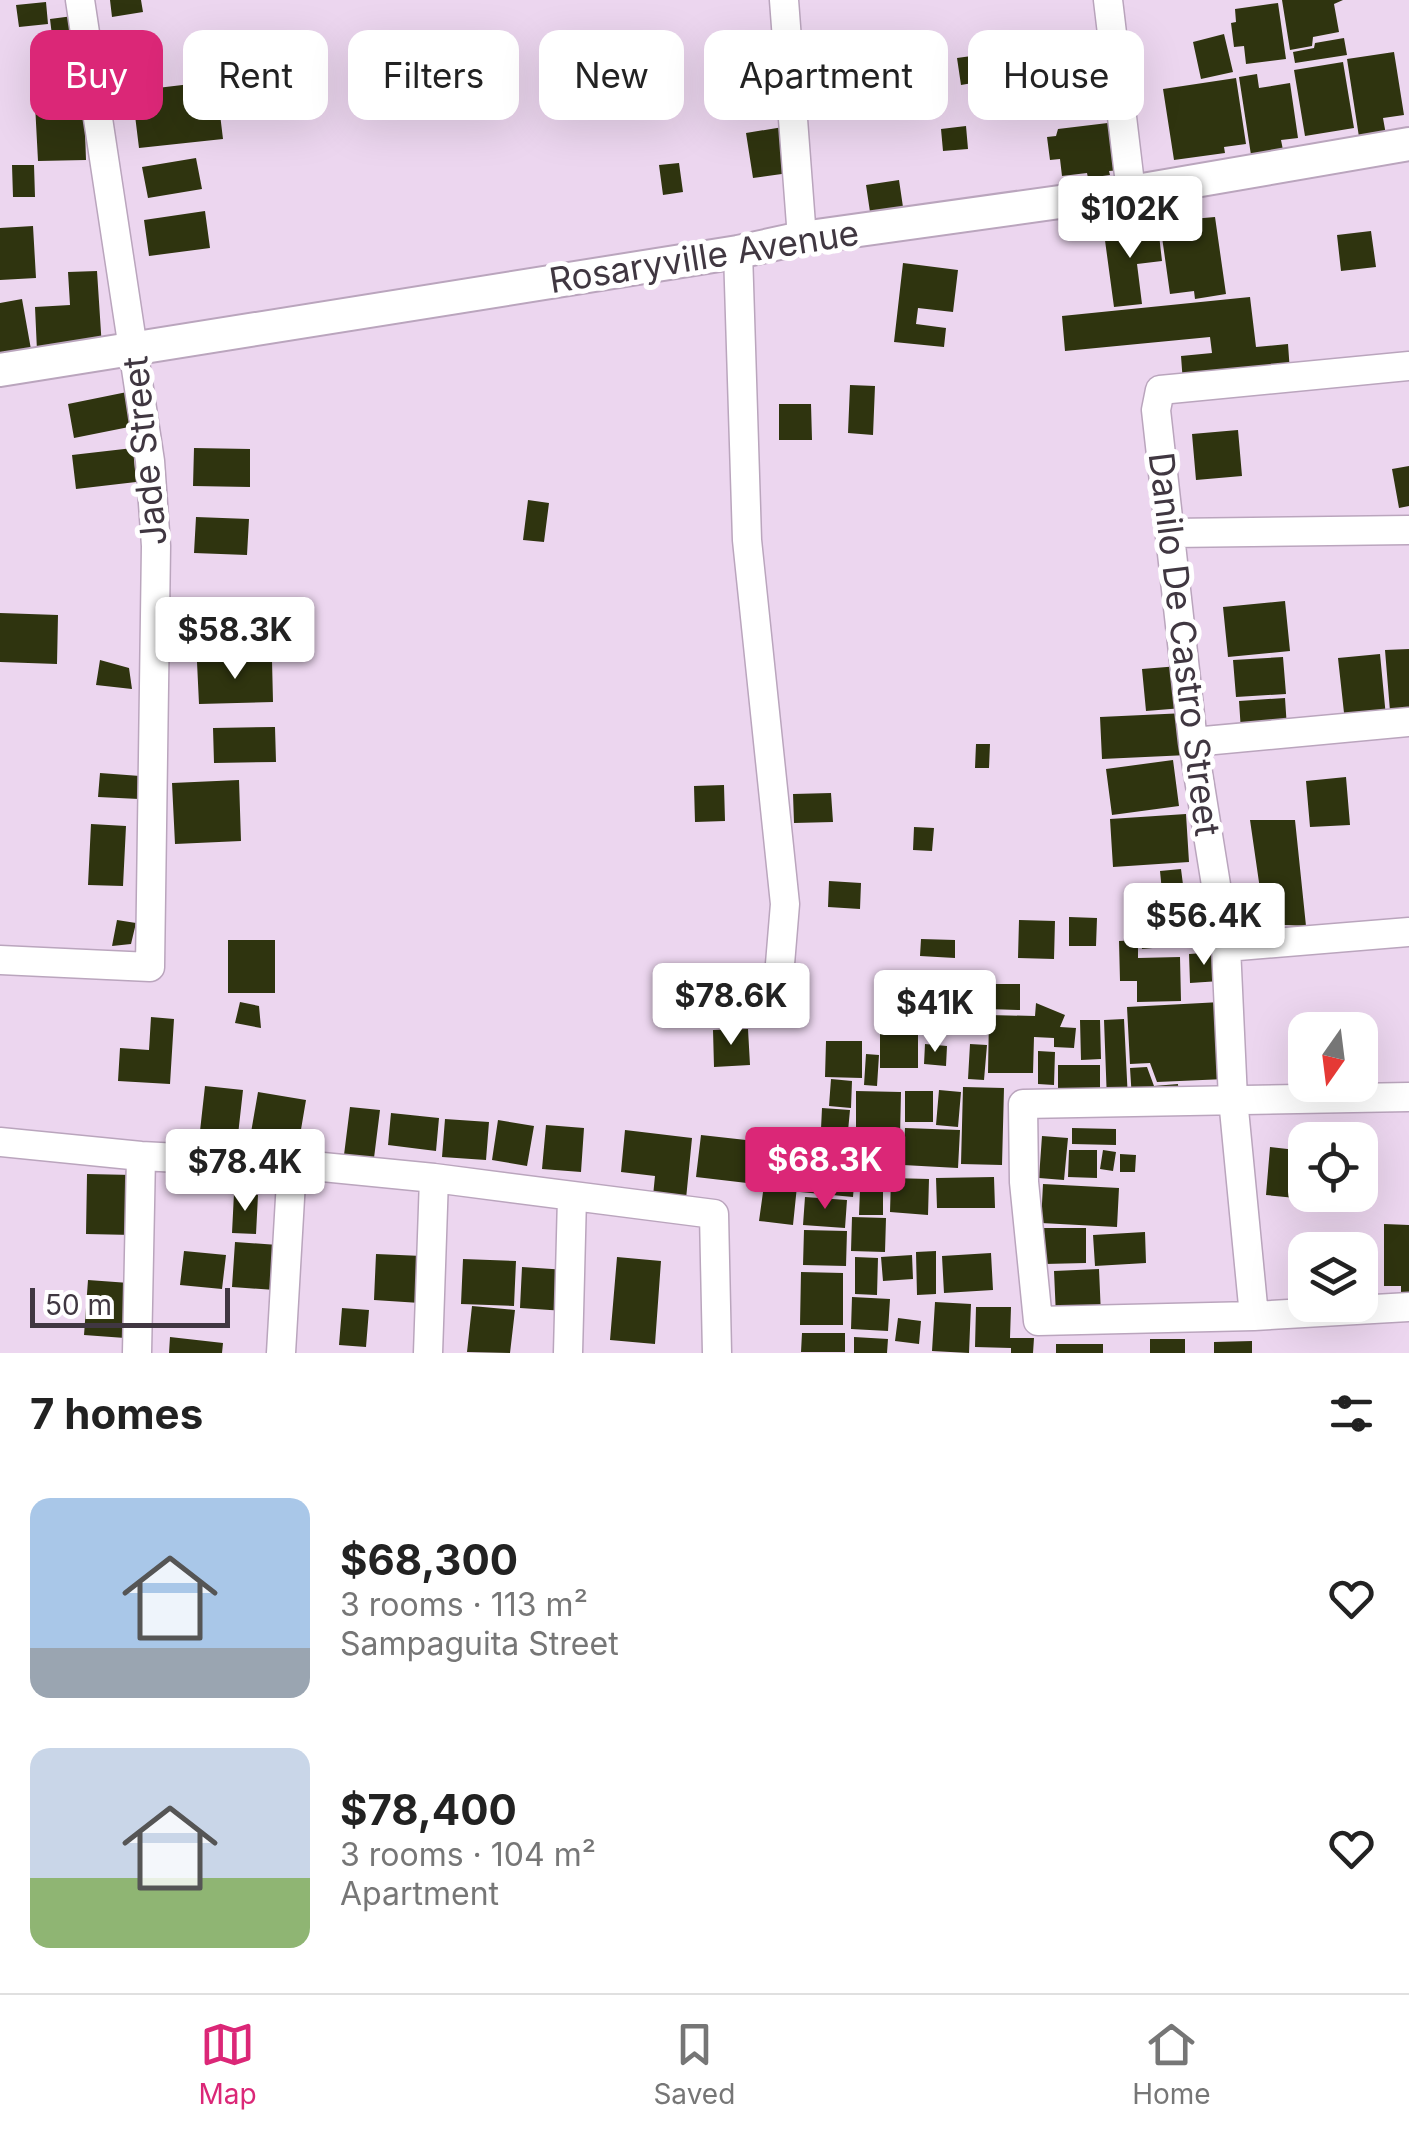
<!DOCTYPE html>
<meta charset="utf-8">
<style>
:root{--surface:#fff;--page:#f2f2f2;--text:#222;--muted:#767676;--line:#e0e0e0;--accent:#db2777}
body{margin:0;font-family:Inter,sans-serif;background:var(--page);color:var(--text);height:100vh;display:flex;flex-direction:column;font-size:38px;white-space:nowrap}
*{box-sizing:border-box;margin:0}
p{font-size:32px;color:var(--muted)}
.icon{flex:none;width:55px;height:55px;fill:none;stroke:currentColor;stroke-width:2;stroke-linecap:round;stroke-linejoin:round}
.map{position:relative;height:1353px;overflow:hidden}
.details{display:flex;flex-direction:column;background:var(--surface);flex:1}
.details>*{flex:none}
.hud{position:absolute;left:30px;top:30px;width:1350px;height:90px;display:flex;gap:20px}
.needle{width:65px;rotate:194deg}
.tools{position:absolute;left:1288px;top:1012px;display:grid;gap:20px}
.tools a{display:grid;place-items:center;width:90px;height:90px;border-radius:20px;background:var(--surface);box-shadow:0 10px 40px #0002;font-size:50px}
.scale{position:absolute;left:30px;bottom:25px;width:200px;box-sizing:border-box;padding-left:10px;border:5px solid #403741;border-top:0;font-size:28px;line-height:35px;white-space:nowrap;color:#403741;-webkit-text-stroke:8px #fff;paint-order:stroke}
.price{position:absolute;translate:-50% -85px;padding:0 22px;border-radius:10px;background:#fff;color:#222;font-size:32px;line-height:65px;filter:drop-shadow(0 2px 5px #0008)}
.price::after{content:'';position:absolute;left:50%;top:60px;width:30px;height:22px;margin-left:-15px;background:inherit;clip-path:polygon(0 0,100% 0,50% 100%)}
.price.selected{background:var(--accent);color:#fff}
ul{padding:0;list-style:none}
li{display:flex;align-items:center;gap:30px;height:250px;padding:0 30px}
li span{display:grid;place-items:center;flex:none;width:280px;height:200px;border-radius:20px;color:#555}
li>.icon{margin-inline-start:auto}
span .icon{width:120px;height:120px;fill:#fffc;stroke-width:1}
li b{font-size:42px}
h2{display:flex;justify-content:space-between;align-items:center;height:120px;padding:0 30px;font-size:42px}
.chip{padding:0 35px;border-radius:20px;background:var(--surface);box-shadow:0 10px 40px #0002;font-size:35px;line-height:90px}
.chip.selected{background:var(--accent);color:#fff}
.tab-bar{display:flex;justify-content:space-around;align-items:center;height:140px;border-top:2px solid var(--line);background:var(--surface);font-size:28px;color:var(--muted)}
.tab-bar a{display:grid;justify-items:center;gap:5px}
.tab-bar .selected{color:var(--accent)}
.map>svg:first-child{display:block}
</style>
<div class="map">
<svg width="1409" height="1353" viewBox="0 0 1409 1353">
<rect width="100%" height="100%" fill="#ecd6ef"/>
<!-- building -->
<path fill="#2f340f" d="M 110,0 L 141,0 L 143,12 L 112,17 Z
M 1282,0 L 1343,0 L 1334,4 L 1339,32 L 1313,37 L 1312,46 L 1290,50 Z
M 46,2 L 48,24 L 19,27 L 16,5 Z
M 1278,3 L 1286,59 L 1246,64 L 1244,46 L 1234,47 L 1231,23 L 1236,22 L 1235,9 Z
M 73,16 L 77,49 L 54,52 L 50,19 Z
M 1224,34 L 1233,72 L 1201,79 L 1193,42 Z
M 1344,38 L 1347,55 L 1295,63 L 1293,52 L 1314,48 L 1315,43 Z
M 1033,45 L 1034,68 L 1001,68 L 1000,46 Z
M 1394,52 L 1404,115 L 1383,118 L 1388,146 L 1361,150 L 1347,59 Z
M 986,54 L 990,80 L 961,85 L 957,58 Z
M 1343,62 L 1354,128 L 1305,136 L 1294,70 Z
M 1257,74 L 1259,88 L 1290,83 L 1298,138 L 1281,140 L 1283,150 L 1251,155 L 1239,77 Z
M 844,78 L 849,109 L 810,116 L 804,86 Z
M 1236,78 L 1246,144 L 1224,147 L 1225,153 L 1174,160 L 1163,89 Z
M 216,81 L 223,139 L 139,148 L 132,91 Z
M 84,103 L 86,160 L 38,161 L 35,104 Z
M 1116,122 L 1122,170 L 1109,171 L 1110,175 L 1088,178 L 1087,173 L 1062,176 L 1060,159 L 1050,160 L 1047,137 L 1056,136 L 1058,129 Z
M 966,126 L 968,149 L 943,151 L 941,129 Z
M 783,127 L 789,173 L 753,178 L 746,133 Z
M 196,158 L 202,189 L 148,198 L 142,167 Z
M 679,163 L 683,192 L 663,195 L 659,165 Z
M 12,165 L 34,165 L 35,197 L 13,197 Z
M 899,180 L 903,207 L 870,212 L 866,185 Z
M 205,211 L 210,248 L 149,256 L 144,220 Z
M 1215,217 L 1226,294 L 1195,299 L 1194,291 L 1170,294 L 1162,237 L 1194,233 L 1192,219 Z
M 33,226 L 36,278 L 0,280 L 0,228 Z
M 1158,226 L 1162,261 L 1137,264 L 1142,304 L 1114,307 L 1104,233 Z
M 1371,231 L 1376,267 L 1341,271 L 1337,235 Z
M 903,263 L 958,270 L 953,312 L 918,308 L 916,324 L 946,328 L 944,347 L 894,342 Z
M 97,271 L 102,348 L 37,351 L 35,307 L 70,305 L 68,272 Z
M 1250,297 L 1256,347 L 1288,344 L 1290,372 L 1183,383 L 1181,356 L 1212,353 L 1210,337 L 1065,351 L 1062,316 Z
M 22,299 L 32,355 L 0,360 L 0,303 Z
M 850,385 L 875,386 L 873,435 L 848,433 Z
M 127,392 L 134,426 L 74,438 L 68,404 Z
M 779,404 L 811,404 L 812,440 L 779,440 Z
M 1238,430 L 1242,476 L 1196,480 L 1192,434 Z
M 133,448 L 136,482 L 76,489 L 72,455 Z
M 194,448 L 250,449 L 250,487 L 193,486 Z
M 1409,466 L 1409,506 L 1399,508 L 1392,469 Z
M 528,500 L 549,503 L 544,542 L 523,540 Z
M 196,517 L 249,519 L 247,555 L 194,553 Z
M 1285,601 L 1290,651 L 1228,657 L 1223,607 Z
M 0,613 L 58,615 L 57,664 L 0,662 Z
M 1409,649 L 1409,710 L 1390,711 L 1385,650 Z
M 1380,654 L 1386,717 L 1345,722 L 1338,658 Z
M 1283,657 L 1286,694 L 1236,697 L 1233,660 Z
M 100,660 L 129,668 L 132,689 L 96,685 Z
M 272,660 L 273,702 L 199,704 L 197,662 Z
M 1179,666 L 1183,708 L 1146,711 L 1142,669 Z
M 1285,698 L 1287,728 L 1241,731 L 1239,701 Z
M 1186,713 L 1188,755 L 1102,759 L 1100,717 Z
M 275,727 L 276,762 L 214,763 L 213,728 Z
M 976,744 L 990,744 L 989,768 L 975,768 Z
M 1173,760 L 1179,806 L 1112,815 L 1106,769 Z
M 100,773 L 140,776 L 139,799 L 98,797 Z
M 1346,777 L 1350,825 L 1310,827 L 1306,781 Z
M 239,780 L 241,841 L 175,844 L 172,783 Z
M 724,785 L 725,821 L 695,822 L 694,786 Z
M 831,793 L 833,822 L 794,823 L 793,794 Z
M 1186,814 L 1189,862 L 1113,867 L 1110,819 Z
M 1250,820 L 1295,820 L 1306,926 L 1265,924 Z
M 91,824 L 126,826 L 123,886 L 88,885 Z
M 914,827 L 934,828 L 932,851 L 913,850 Z
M 1181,869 L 1185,900 L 1163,902 L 1160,871 Z
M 829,881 L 861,883 L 860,909 L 828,907 Z
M 1213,905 L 1214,925 L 1163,926 L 1162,906 Z
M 1069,917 L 1097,918 L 1096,946 L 1069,946 Z
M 117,920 L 136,923 L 131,944 L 112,946 Z
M 1019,920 L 1055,921 L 1054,959 L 1018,958 Z
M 1184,929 L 1212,929 L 1212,945 L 1184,945 Z
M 1162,935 L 1163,947 L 1142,949 L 1141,938 Z
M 921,939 L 955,940 L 955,958 L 920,956 Z
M 228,940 L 275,940 L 275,993 L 228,993 Z
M 1138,940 L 1138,958 L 1180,957 L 1181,1001 L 1137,1002 L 1137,981 L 1120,981 L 1119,941 Z
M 1218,952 L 1220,981 L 1190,983 L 1189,954 Z
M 986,984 L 1020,984 L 1020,1010 L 987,1009 Z
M 240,1002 L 259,1006 L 261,1028 L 235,1023 Z
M 1221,1002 L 1225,1079 L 1157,1082 L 1150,1063 L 1130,1064 L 1127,1007 Z
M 1036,1003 L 1065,1015 L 1060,1027 L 1076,1028 L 1074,1048 L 1054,1047 L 1054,1038 L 1034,1037 L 1033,1073 L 988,1073 L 989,1015 L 1035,1016 Z
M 151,1017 L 174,1019 L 170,1084 L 118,1081 L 120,1048 L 149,1050 Z
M 1124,1019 L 1128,1100 L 1107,1101 L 1104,1020 Z
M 1080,1020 L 1100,1020 L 1101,1059 L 1081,1060 Z
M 880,1027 L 918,1027 L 918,1068 L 880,1068 Z
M 748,1029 L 750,1065 L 714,1067 L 713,1030 Z
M 826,1041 L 862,1041 L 862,1078 L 825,1077 Z
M 925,1044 L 947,1046 L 946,1066 L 924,1064 Z
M 970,1044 L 987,1045 L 984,1080 L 968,1079 Z
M 1038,1051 L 1055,1052 L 1054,1085 L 1038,1084 Z
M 866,1054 L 879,1055 L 877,1086 L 864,1085 Z
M 1058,1065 L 1100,1065 L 1100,1099 L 1058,1099 Z
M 1147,1067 L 1154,1086 L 1178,1084 L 1180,1112 L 1133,1115 L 1130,1068 Z
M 831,1079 L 852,1081 L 851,1108 L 829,1106 Z
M 205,1086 L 243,1090 L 237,1144 L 199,1140 Z
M 963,1087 L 1004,1088 L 1002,1165 L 961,1164 Z
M 939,1090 L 961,1092 L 958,1127 L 936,1125 Z
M 856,1091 L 901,1092 L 900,1137 L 856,1136 Z
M 905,1091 L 933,1091 L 933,1122 L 905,1122 Z
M 258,1092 L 306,1100 L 296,1159 L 248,1150 Z
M 350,1107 L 380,1110 L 373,1166 L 343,1163 Z
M 822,1108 L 850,1110 L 848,1131 L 821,1129 Z
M 391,1113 L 439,1118 L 436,1151 L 388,1145 Z
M 445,1119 L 489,1122 L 486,1160 L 442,1157 Z
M 498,1120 L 534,1126 L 527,1166 L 492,1160 Z
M 546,1125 L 584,1128 L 581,1172 L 542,1169 Z
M 905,1128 L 960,1130 L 958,1168 L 903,1165 Z
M 1072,1128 L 1116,1129 L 1116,1145 L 1072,1144 Z
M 805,1129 L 823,1130 L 821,1146 L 857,1149 L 853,1197 L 800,1192 Z
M 625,1130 L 692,1138 L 686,1199 L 653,1196 L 655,1176 L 621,1172 Z
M 701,1135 L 755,1141 L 754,1151 L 800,1157 L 793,1225 L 759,1221 L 764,1185 L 696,1177 Z
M 1042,1136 L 1068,1138 L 1064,1180 L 1039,1178 Z
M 862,1142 L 897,1144 L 896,1168 L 861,1166 Z
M 1270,1147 L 1305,1151 L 1305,1195 L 1357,1195 L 1356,1204 L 1266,1195 Z
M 1069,1150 L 1097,1150 L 1097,1178 L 1068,1177 Z
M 1103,1150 L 1116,1152 L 1113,1171 L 1100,1169 Z
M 1120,1154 L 1136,1155 L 1135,1172 L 1120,1172 Z
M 87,1174 L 133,1175 L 133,1235 L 86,1234 Z
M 994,1177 L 995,1208 L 937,1208 L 936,1178 Z
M 891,1178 L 929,1179 L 928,1215 L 890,1212 Z
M 1043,1184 L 1119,1188 L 1117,1227 L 1041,1223 Z
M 860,1189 L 883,1189 L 883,1215 L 859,1215 Z
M 234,1193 L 258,1195 L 256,1234 L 232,1233 Z
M 805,1197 L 847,1200 L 845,1228 L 803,1225 Z
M 852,1217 L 886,1218 L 885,1252 L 851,1251 Z
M 1384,1224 L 1409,1225 L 1409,1296 L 1401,1296 L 1401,1286 L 1384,1286 Z
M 1043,1228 L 1086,1228 L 1086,1263 L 1044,1264 Z
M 804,1230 L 847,1231 L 846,1266 L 803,1265 Z
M 1145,1232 L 1146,1263 L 1095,1266 L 1093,1235 Z
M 235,1242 L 278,1245 L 275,1290 L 232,1287 Z
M 184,1251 L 226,1255 L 222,1289 L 180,1285 Z
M 936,1251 L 936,1294 L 917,1295 L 916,1252 Z
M 991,1253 L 993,1290 L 944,1293 L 942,1256 Z
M 376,1254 L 422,1256 L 420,1303 L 374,1300 Z
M 912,1255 L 913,1279 L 883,1281 L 881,1257 Z
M 617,1257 L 661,1261 L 655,1344 L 610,1340 Z
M 855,1257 L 878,1258 L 877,1295 L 855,1294 Z
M 463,1259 L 516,1261 L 514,1306 L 461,1304 Z
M 522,1267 L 567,1270 L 565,1311 L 520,1308 Z
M 1099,1269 L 1101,1315 L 1056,1316 L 1054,1271 Z
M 801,1272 L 843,1273 L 843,1325 L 800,1325 Z
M 88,1280 L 129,1283 L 125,1338 L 84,1335 Z
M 852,1297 L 890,1299 L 888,1331 L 851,1329 Z
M 935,1302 L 971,1304 L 969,1353 L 932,1351 Z
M 472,1306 L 515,1310 L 510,1353 L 467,1352 Z
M 976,1307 L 1011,1307 L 1010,1338 L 1034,1338 L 1033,1353 L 1011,1353 L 1011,1348 L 975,1347 Z
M 342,1308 L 369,1310 L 366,1347 L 339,1345 Z
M 898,1318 L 921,1321 L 919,1344 L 895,1341 Z
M 802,1333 L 845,1333 L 845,1352 L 801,1352 Z
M 170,1337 L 223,1343 L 222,1353 L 169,1353 Z
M 854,1337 L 888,1339 L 887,1353 L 854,1353 Z
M 1150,1339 L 1185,1339 L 1185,1353 L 1150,1353 Z
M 1252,1341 L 1252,1353 L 1214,1353 L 1214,1342 Z
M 1056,1344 L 1103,1344 L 1103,1353 L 1056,1353 Z"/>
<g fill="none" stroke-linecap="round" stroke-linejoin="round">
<!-- minor casing -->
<g stroke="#baa5bd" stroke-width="31">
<path id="minor" d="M 784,0 L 802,238
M 1108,0 L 1131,192
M 738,252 L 747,540 L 785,904 L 780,964
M 1171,533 L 1409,530
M 1193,742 L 1409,722
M 1226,947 L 1409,932
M 0,960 L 150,967 L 156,546 L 150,461 L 80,0
M 1409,1097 L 1023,1104 L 1024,1182 L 1038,1321 L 1254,1316 L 1409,1307
M 0,1142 L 141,1156 L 292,1164 L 434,1178 L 714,1214 L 717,1353
M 1254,1316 L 1233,1099 L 1226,947 L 1193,742 L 1156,410 L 1160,390 L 1409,366
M 137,1353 L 141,1156
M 281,1353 L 292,1164
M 428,1353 L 434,1178
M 568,1353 L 572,1197"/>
</g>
<!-- tertiary casing -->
<g stroke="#baa5bd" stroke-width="36">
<path id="tertiary" d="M 0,370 L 738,252 L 802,238 L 1131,192 L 1409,144"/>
</g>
<!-- minor -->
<use href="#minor" stroke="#fff" stroke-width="28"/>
<!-- tertiary -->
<use href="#tertiary" stroke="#fff" stroke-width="32"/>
</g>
<g text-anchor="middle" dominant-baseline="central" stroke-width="10" stroke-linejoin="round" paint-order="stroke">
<!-- street labels -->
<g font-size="35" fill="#403741" stroke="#fff">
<text transform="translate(704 256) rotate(-9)">Rosaryville Avenue</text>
<text transform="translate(144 451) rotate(-96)">Jade Street</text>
<text transform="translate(1185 644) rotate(83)">Danilo De Castro Street</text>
</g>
</g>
</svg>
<div class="tools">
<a><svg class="needle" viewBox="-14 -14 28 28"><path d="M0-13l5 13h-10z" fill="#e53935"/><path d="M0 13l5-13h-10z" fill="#767676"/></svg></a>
<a><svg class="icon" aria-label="locate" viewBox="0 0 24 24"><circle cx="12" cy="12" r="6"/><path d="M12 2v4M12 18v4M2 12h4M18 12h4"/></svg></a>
<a><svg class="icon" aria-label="layers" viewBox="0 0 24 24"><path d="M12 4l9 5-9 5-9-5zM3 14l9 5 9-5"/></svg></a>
</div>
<div class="scale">50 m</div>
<b class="price" style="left:1130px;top:261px">$102K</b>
<b class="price" style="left:235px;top:682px">$58.3K</b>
<b class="price" style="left:1204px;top:968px">$56.4K</b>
<b class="price" style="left:731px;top:1048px">$78.6K</b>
<b class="price" style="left:935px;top:1055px">$41K</b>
<b class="price selected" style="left:825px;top:1212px">$68.3K</b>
<b class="price" style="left:245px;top:1214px">$78.4K</b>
<div class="hud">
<a class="chip selected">Buy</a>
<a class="chip">Rent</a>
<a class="chip">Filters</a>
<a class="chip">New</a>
<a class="chip">Apartment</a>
<a class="chip">House</a>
</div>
</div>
<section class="details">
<h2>7 homes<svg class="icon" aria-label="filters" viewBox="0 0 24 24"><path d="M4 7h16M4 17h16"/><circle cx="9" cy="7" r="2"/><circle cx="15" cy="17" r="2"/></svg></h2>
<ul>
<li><span style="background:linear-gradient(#a9c7e8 75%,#9aa5b1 0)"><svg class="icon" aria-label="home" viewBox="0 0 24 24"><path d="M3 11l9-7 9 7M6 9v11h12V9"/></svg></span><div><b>$68,300</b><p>3 rooms · 113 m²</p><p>Sampaguita Street</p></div><svg class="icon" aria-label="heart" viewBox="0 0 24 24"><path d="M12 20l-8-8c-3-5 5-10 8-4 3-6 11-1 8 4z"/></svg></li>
<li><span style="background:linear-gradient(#c9d6e8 65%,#8fb573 0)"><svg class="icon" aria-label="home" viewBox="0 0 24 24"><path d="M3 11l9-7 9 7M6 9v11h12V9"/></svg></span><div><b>$78,400</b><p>3 rooms · 104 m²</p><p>Apartment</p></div><svg class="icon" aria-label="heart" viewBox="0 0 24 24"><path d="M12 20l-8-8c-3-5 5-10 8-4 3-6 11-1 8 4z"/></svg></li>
</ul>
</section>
<nav class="tab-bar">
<a class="selected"><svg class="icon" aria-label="map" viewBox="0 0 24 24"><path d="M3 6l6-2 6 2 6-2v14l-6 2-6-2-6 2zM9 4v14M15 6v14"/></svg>Map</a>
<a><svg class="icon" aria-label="saved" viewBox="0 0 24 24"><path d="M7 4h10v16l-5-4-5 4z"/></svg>Saved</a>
<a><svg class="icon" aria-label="home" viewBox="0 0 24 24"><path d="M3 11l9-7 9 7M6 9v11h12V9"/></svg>Home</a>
</nav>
